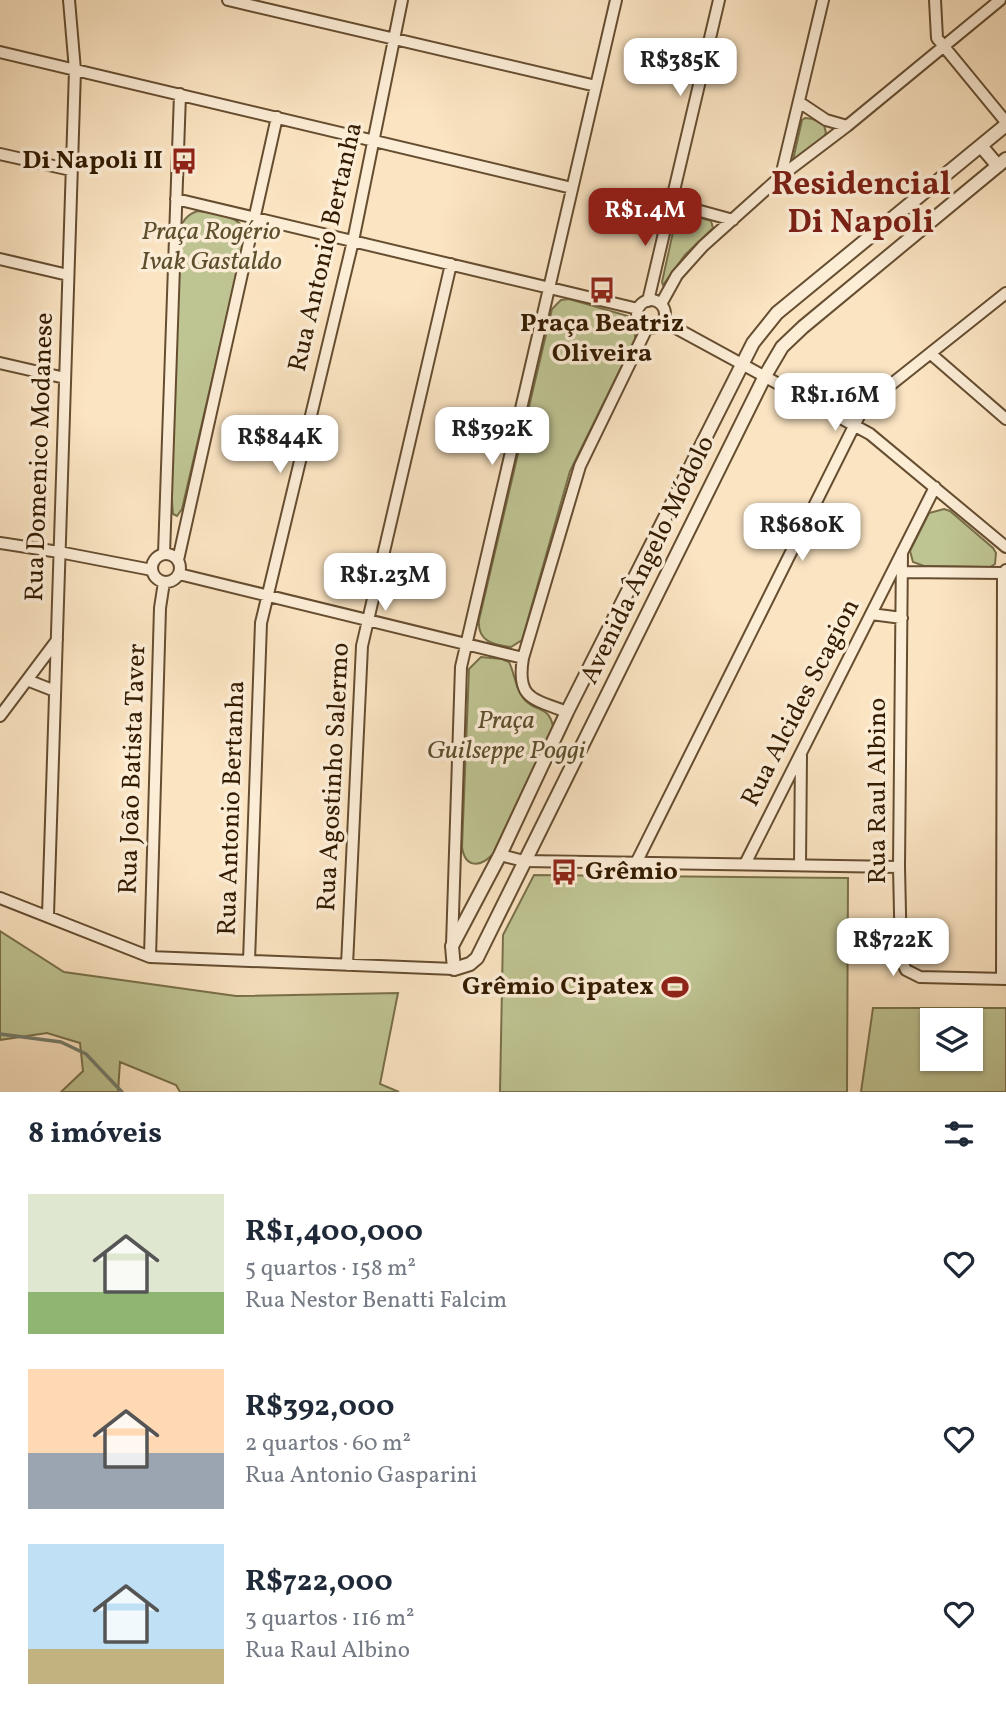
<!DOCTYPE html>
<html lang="pt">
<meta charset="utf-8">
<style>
:root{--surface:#fff;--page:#f2f2f3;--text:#1f2937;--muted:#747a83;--accent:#8f2418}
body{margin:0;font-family:Vollkorn,serif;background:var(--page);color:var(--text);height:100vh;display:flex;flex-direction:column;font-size:26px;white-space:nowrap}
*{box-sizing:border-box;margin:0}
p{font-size:23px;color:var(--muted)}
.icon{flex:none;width:38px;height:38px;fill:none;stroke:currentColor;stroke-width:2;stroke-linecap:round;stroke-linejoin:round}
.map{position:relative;height:1092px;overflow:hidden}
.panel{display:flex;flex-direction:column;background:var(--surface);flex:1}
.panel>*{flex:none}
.tools{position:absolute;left:920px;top:1008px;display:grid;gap:14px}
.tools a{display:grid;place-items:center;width:63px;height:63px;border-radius:0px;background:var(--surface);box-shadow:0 2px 5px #0004;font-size:35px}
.price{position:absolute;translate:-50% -60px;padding:0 16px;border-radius:14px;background:#fff;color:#222;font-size:23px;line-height:46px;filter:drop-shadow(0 2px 4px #0008)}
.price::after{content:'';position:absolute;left:50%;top:42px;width:21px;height:16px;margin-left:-10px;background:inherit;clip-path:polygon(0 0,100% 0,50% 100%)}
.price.current{background:var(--accent);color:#fff}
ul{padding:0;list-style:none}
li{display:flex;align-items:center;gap:21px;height:175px;padding:0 28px}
li span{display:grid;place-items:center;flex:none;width:196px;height:140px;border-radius:0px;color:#555}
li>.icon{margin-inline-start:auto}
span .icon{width:84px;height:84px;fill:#fffc;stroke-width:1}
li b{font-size:30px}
h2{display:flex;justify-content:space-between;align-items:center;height:84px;padding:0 28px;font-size:30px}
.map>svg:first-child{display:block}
</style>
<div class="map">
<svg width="1006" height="1092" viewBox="0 0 1006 1092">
<rect width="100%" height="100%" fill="#fbe4c2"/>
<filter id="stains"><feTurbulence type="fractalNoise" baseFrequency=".00286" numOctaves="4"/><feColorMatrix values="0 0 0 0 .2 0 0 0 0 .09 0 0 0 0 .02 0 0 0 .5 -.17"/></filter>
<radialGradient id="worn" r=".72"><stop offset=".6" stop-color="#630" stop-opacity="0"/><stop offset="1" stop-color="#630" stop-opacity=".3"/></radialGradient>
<!-- green -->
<path fill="#bfc493" stroke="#79704a" stroke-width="2" fill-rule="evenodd" d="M 805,118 L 813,119 L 824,125 L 826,133 L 824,137 L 793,160 L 802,120 Z
M 198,211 C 216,214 240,214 246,234 L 182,509 L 177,516 L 173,514 L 171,489 L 180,231 C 182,220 188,214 198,211 Z
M 681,212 L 711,221 L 713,228 L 685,255 L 663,285 L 662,282 L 677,214 Z
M 569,299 L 628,316 L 635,327 L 635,339 L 570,471 L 522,640 L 511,647 C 493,645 477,641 479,620 L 552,309 L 561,300 Z
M 944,509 L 950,511 L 993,548 L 996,553 L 995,564 L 990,567 L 924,566 L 913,562 L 910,551 L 929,513 Z
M 481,657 L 502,659 L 509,662 C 515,674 515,689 525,700 C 537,713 548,705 553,726 L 493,854 C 480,868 465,868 462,847 L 469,669 Z
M 534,875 L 848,878 L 847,1092 L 500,1092 L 503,935 Z
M 0,931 L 64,972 L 236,996 L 398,993 L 380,1084 L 399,1092 L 180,1092 L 176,1085 L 120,1062 L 118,1092 L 61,1092 L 83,1071 L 80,1043 L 47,1033 L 0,1040 Z
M 873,1008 L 1006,1008 L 1006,1092 L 861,1092 ZM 933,1020 L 971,1020 L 971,1059 L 933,1059 Z"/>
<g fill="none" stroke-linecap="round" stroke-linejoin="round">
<!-- stream -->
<path stroke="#747d6d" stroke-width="3.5" d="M 0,1034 L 61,1042 L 86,1054 L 122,1092"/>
<!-- minor casing -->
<g stroke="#654d30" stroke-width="14">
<path id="minor" d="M 228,0 L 596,86
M 935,0 L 937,38 L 1006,122
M 0,52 L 572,188
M 799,102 L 826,120 L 847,126
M 0,154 L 71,170
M 781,176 L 823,0
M 176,199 L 638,309
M 671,203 L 733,220
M 0,259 L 68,275
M637 314a14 14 0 1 1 28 0a14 14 0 1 1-28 0Z
M 648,301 L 719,0
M 661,304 L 677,275 L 703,246 L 781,176 L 847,126 L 1000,0
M 663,321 L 870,434 L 1006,547
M 931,354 L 1006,419
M 0,363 L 65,378
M 0,543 L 59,552 L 152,570
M 902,552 L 899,867 L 901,959 L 906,970 L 920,977 L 1006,979
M152 568a14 14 0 1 1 28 0a14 14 0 1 1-28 0Z
M 164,554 L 180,94
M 178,560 L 277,117
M 902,572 L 1003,573
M 179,574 L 523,658
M 871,614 L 902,618
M 27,680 L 55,691
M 567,712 C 533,699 516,699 523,658 L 580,466 L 647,328
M 0,716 L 57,640
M 500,855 L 524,861 L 899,867
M 636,863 L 864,406 L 1006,293
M 745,864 L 935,487
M 800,865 L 801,755
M 0,898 L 150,957 L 454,969
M 48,915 L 75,70 L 69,0
M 452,945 L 461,667 L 616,0
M 150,957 L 160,608 L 164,582
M 249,961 L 261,623 L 353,241 L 402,0
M 347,965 L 362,646 L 451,264
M 1002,979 L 1003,573 L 1006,570"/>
</g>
<!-- tertiary casing -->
<g stroke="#654d30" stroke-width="16">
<path id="tertiary" d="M 1006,125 L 777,313 L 753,343 L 567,712 L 500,855 L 452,946 L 454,969 L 470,964 L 477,958 L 765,376 L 782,347 L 803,327 L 1006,159
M 981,146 L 998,166"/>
</g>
<!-- minor -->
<use href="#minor" stroke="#fcedd7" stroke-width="10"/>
<!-- tertiary -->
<use href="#tertiary" stroke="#fcedd7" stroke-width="12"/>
</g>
<!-- icons -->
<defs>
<g id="bus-bare" transform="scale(2.1)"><path d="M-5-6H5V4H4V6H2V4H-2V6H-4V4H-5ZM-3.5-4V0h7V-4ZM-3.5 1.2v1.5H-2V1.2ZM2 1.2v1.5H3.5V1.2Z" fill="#8f2418" stroke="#fcedd7" stroke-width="2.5" paint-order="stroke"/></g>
<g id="stadium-bare" transform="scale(2.1)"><path d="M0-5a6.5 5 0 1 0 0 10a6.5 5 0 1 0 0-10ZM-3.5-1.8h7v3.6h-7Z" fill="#8f2418" stroke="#fcedd7" stroke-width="2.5" paint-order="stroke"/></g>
</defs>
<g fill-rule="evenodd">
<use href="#bus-bare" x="184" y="161"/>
<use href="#bus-bare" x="602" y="290"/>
<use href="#bus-bare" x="564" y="872"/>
<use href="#stadium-bare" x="675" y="987"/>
</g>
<g text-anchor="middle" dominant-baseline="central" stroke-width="7" stroke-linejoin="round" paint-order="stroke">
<!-- poi labels -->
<g font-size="26" font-weight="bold" fill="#331b00" stroke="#fcedd7" text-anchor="end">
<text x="163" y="161">Di Napoli II</text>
<text x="602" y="324" text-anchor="middle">Praça Beatriz<tspan x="602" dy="30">Oliveira</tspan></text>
<text x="585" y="872" text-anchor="start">Grêmio</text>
<text x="654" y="987">Grêmio Cipatex</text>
</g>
<!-- park labels -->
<g font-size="26" font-style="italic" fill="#5d4e2c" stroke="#fcedd7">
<text x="211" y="232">Praça Rogério<tspan x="211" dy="30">Ivak Gastaldo</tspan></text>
<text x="506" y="721">Praça<tspan x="506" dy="30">Guilseppe Poggi</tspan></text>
</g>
<!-- street labels -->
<g font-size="26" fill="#331b00" stroke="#fcedd7">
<text transform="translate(326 247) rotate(-77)">Rua Antonio Bertanha</text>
<text transform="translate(40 457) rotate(-88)">Rua Domenico Modanese</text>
<text transform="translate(648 560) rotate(-64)">Avenida Ângelo Módolo</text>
<text transform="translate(801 703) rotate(-63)">Rua Alcides Scagion</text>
<text transform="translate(133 769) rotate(-88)">Rua João Batista Taver</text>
<text transform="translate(334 777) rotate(-87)">Rua Agostinho Salermo</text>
<text transform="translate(878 791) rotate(-90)">Rua Raul Albino</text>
<text transform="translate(232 808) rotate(-88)">Rua Antonio Bertanha</text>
</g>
<!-- district labels -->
<g font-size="33" font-weight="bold" fill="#7a1f14" stroke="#fcedd7">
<text x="861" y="186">Residencial<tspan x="861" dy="38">Di Napoli</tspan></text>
</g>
</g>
<rect width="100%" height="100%" filter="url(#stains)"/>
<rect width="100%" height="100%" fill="url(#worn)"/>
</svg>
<div class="tools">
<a><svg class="icon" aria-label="layers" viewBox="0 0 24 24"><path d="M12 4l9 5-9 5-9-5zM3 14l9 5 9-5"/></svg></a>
</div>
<b class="price" style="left:680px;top:98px">R$385K</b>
<b class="price current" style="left:645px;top:248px">R$1.4M</b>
<b class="price" style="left:835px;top:433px">R$1.16M</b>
<b class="price" style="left:492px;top:467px">R$392K</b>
<b class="price" style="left:280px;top:475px">R$844K</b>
<b class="price" style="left:802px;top:563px">R$680K</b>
<b class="price" style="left:385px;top:613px">R$1.23M</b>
<b class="price" style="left:893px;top:978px">R$722K</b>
</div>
<section class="panel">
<h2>8 imóveis<svg class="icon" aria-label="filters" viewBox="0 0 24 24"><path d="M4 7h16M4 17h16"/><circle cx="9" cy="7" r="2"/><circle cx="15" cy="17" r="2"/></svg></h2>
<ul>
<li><span style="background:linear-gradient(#dfe7d0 70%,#8fb573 0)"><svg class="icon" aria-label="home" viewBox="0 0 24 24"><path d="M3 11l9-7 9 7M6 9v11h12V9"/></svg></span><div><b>R$1,400,000</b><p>5 quartos · 158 m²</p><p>Rua Nestor Benatti Falcim</p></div><svg class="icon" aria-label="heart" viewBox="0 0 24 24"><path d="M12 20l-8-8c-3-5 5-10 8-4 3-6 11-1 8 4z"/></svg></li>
<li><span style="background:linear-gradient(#ffd9b3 60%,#9aa5b1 0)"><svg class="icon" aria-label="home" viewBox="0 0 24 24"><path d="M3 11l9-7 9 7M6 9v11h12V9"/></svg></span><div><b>R$392,000</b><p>2 quartos · 60 m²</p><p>Rua Antonio Gasparini</p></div><svg class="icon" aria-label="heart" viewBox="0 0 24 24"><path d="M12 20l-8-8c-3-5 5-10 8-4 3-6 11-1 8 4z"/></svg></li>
<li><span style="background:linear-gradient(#bfe0f5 75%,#c2b280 0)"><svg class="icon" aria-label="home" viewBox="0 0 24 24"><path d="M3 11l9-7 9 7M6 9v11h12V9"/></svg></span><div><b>R$722,000</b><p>3 quartos · 116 m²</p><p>Rua Raul Albino</p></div><svg class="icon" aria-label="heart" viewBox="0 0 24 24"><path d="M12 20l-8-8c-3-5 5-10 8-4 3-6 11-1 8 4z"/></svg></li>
</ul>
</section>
